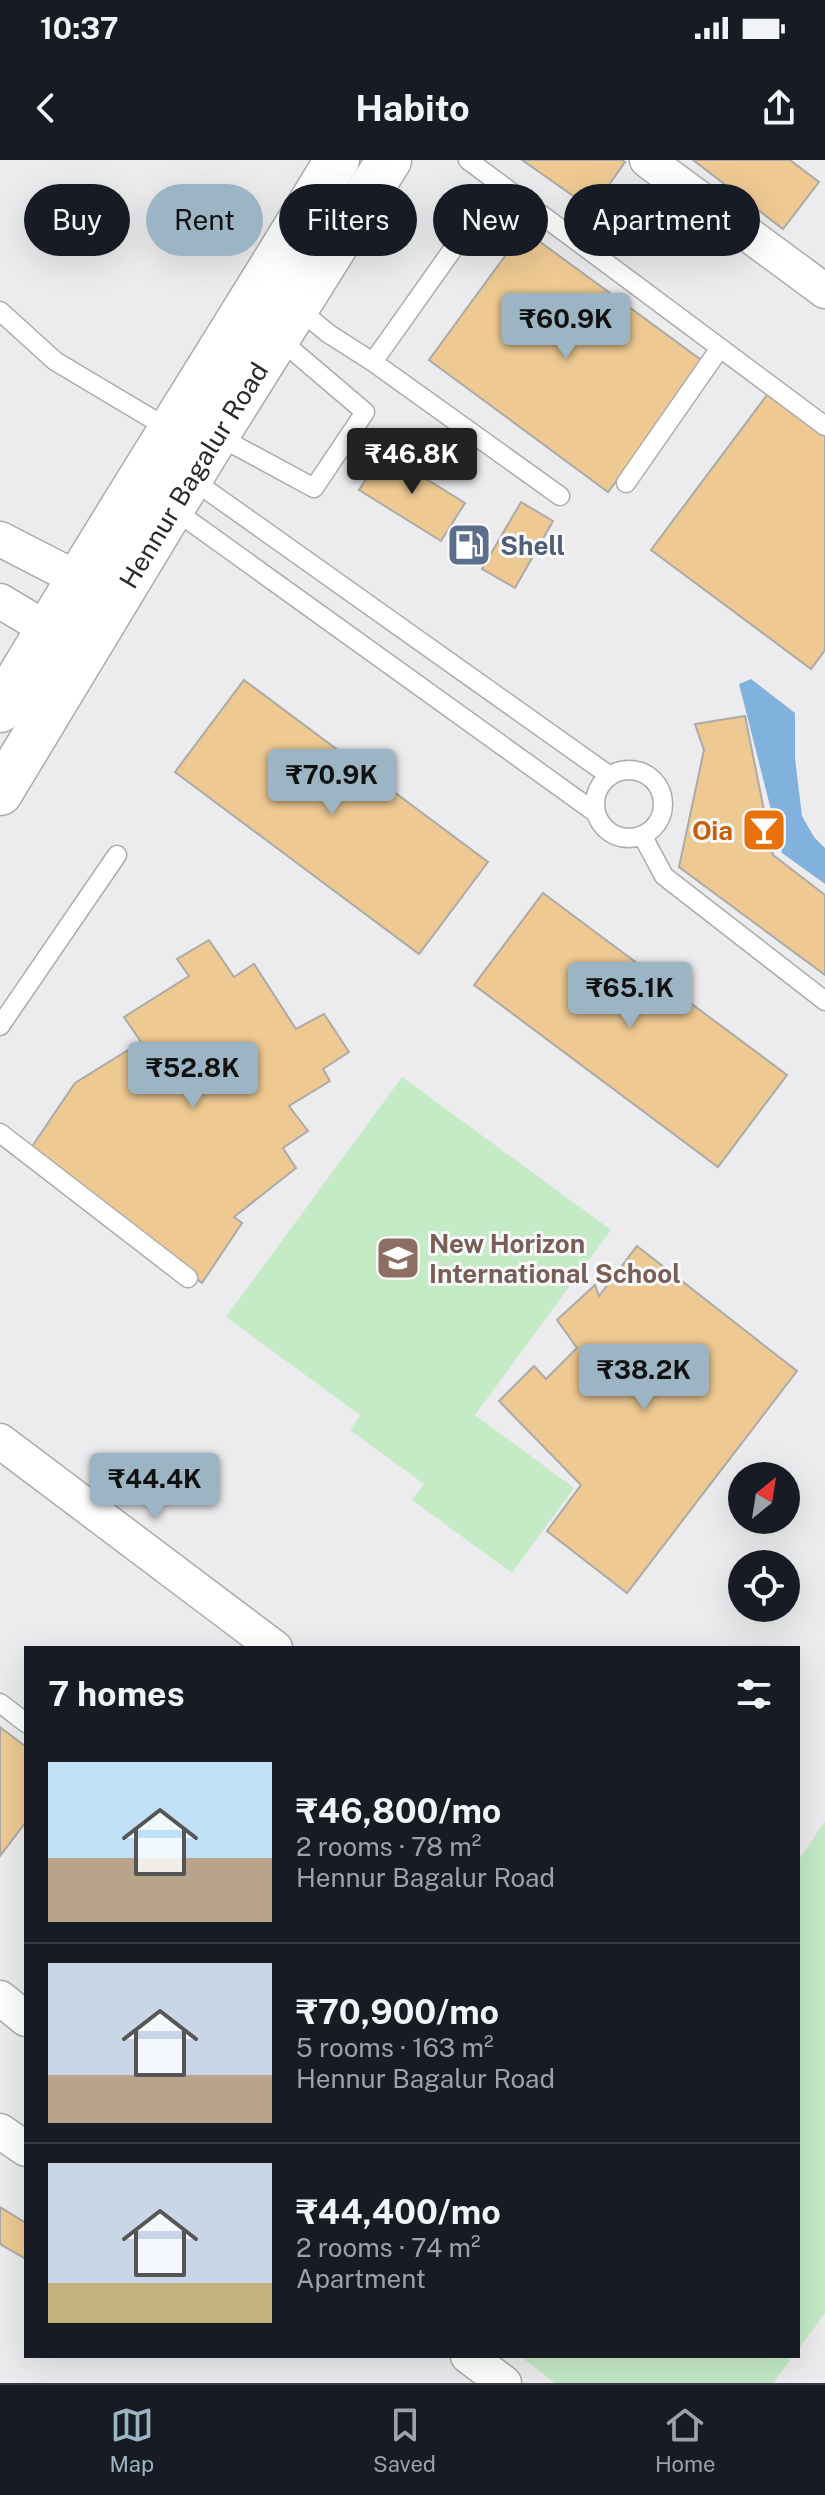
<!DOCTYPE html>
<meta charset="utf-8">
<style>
:root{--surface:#171b24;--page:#20242c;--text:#f1f3f6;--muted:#9ea1a6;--line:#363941;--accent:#9cb5c4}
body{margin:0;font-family:"Public Sans",sans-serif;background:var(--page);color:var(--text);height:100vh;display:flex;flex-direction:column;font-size:30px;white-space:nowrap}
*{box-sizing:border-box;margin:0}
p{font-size:26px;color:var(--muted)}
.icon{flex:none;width:44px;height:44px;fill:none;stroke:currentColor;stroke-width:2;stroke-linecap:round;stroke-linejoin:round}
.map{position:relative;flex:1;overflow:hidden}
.drawer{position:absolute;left:24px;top:1486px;width:776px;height:712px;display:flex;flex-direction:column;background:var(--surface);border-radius:0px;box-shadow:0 8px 32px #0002}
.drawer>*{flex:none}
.banner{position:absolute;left:24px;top:24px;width:778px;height:72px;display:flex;gap:16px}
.needle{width:52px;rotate:30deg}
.tools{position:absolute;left:728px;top:1302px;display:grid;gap:16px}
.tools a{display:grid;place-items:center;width:72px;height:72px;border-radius:50%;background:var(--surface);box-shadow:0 8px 32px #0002;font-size:40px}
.price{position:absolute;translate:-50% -68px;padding:0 18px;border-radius:8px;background:var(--accent);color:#111;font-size:26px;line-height:52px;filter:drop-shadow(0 2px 4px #0008)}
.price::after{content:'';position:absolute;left:50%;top:48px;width:24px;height:18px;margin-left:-12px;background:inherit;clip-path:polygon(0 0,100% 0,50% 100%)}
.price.selected{background:#222;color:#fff}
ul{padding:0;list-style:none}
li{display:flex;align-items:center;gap:24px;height:200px;padding:0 24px}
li+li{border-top:2px solid var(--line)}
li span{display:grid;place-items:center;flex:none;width:224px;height:160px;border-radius:0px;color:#555}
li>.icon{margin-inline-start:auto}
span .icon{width:96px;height:96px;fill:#fffc;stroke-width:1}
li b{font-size:34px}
h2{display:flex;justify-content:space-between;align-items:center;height:96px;padding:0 24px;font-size:34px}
.pill{padding:0 28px;border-radius:36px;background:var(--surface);box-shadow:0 8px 32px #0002;font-size:28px;line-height:72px}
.pill.selected{background:var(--accent);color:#111}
.status{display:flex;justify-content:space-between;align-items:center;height:56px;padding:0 40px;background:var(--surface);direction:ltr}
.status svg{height:22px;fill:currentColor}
header{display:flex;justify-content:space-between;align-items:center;height:104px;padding:0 24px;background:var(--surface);font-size:36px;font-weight:700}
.tab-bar{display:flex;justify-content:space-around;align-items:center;height:112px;border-top:2px solid var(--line);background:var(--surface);font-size:22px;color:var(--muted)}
.tab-bar a{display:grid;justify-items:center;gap:4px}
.tab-bar .selected{color:var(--accent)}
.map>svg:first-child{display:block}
</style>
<div class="status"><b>10:37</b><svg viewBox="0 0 49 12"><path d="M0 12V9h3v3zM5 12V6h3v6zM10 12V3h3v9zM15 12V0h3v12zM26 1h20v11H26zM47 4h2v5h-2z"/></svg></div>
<header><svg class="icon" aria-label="back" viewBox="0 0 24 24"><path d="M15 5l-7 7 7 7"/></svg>Habito<svg class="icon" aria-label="share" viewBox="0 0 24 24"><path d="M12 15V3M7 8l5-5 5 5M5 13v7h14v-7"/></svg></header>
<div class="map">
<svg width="825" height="2223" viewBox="0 0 825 2223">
<rect width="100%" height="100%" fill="#ececee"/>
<!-- green -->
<path fill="#c5eac6" d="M 402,917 L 611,1070 L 475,1255 L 574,1328 L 512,1413 L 412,1340 L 424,1324 L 350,1270 L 360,1255 L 226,1157 Z
M 825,1661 L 825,2153 L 798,2190 L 798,1701 Z
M 520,2196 L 793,2196 L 773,2223 L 555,2223 Z"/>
<!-- water -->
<path fill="#81b2de" d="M 751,519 L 795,553 L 795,598 L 802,656 L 814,677 L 825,688 L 825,724 L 782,693 L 739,524 Z"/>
<!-- building -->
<path fill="#eec992" stroke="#abaaa8" stroke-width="2" d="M 522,0 L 622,0 L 625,2 L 592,49 Z
M 693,0 L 790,0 L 819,22 L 783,69 Z
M 524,70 L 704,202 L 608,332 L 429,200 Z
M 770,231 L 825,272 L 825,490 L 811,509 L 651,390 Z
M 383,292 L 465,343 L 441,381 L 359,330 Z
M 521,342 L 553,361 L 515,428 L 482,409 Z
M 244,520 L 488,702 L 419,794 L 175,612 Z
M 745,556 L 773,695 L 825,735 L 825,815 L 679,707 L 704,590 L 695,564 Z
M 543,733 L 787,915 L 718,1007 L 474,825 Z
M 209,780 L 234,817 L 254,804 L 296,869 L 324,854 L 349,892 L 323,909 L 330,921 L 289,946 L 308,971 L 283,988 L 296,1008 L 234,1057 L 242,1063 L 202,1123 L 31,988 L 75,923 L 141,882 L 124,857 L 189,816 L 177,799 Z
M 637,1086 L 797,1211 L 627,1433 L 547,1371 L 581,1325 L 499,1241 L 534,1206 L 546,1219 L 577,1188 L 557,1160 L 595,1125 L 599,1136 Z
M 0,1567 L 26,1587 L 26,1662 L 0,1696 Z
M 0,2047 L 26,2063 L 26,2099 L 0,2084 Z"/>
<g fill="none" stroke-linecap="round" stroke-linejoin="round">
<!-- lane casing -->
<g stroke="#acacae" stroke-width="21">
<path id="lane" d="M 468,0 L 825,266
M 297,148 L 329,174 L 373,202 L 560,336
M 0,151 L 55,201 L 169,269
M 373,202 L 499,24
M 216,275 L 314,328 L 365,252 L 278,178
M 190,318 L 610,616
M 626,323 L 720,188
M 173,349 L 596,653
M595 644a34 34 0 1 1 68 0a34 34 0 1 1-68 0Z
M 642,675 L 664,716 L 825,841
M 0,866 L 117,695
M 0,973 L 188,1118
M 0,1543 L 26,1563"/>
</g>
<!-- street casing -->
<g stroke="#acacae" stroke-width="37">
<path id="street" d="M 647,0 L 825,131
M 0,379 L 78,419
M 0,441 L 47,469
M 0,1281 L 275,1488
M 0,1838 L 26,1859
M 0,1971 L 26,1989
M 468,2196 L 504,2223"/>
</g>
<!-- primary casing -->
<g stroke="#acacae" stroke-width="47">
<g id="primary">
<path d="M 0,550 C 109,364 226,184 337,0"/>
<path id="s1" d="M 0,633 L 206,292 L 389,0"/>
</g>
</g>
<!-- lane -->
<use href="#lane" stroke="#fff" stroke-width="18"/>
<!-- street -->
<use href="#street" stroke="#fff" stroke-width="34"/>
<!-- primary -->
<use href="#primary" stroke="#fff" stroke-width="44"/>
</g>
<!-- icons -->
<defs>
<g id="fuel-square" transform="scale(2.3)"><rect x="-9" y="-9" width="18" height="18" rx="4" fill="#5c6f8a" stroke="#f9f9fb"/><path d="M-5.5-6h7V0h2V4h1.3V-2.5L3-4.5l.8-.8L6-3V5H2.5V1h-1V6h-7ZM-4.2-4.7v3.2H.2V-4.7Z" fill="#fff"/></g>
<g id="bar-square" transform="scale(2.3)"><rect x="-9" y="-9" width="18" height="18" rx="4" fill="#e8710a" stroke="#f9f9fb"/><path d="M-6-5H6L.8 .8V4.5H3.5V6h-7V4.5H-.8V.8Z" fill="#fff"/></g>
<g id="school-square" transform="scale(2.3)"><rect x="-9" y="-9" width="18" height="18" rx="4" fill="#8d6e63" stroke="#f9f9fb"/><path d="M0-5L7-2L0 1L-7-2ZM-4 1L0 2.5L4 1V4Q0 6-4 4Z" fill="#fff"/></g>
</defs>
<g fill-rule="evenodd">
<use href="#fuel-square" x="469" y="385"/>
<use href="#bar-square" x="764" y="670"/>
<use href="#school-square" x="398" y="1098"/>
</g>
<g text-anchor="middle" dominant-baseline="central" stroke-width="6" stroke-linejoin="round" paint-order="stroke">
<!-- street labels -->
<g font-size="26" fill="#2a2a2b" stroke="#f9f9fb">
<text stroke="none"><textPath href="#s1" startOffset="372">Hennur Bagalur Road</textPath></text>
</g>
<!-- service labels -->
<g font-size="26" font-weight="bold" fill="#4e5e75" stroke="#f9f9fb" text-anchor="start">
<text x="500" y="385">Shell</text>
</g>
<!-- food labels -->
<g font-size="26" font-weight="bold" fill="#c56008" stroke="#f9f9fb" text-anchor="end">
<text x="733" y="670">Oia</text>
</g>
<!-- education labels -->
<g font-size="26" font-weight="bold" fill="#785e54" stroke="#f9f9fb" text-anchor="start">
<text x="429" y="1083">New Horizon<tspan x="429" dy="30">International School</tspan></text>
</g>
</g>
</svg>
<div class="tools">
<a><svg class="needle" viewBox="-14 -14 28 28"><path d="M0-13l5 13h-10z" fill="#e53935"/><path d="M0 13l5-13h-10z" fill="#9ea1a6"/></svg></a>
<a><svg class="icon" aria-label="locate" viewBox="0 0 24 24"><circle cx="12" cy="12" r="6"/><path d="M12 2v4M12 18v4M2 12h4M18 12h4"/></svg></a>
</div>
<b class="price" style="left:566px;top:201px">₹60.9K</b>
<b class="price selected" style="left:412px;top:336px">₹46.8K</b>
<b class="price" style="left:332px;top:657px">₹70.9K</b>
<b class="price" style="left:630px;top:870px">₹65.1K</b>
<b class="price" style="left:193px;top:950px">₹52.8K</b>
<b class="price" style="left:644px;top:1252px">₹38.2K</b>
<b class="price" style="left:155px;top:1361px">₹44.4K</b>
<div class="banner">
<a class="pill">Buy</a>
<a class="pill selected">Rent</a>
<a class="pill">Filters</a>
<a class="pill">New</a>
<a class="pill">Apartment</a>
</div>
<section class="drawer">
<h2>7 homes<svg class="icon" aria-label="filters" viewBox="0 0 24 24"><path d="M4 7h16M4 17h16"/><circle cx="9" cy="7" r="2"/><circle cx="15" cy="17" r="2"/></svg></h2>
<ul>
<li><span style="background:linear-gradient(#bfe0f5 60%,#b9a48a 0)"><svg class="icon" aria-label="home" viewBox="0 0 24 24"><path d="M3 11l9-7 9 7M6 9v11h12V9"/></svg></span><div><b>₹46,800/mo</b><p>2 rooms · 78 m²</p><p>Hennur Bagalur Road</p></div></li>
<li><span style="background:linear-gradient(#c9d6e8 70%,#b9a48a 0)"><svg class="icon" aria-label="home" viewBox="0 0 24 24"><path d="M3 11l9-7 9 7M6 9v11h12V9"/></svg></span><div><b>₹70,900/mo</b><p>5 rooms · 163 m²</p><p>Hennur Bagalur Road</p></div></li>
<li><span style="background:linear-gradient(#c9d6e8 75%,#c2b280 0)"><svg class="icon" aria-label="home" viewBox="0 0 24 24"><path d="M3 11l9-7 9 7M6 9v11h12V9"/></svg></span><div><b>₹44,400/mo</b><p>2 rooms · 74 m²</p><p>Apartment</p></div></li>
</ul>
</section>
</div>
<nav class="tab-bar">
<a class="selected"><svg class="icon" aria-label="map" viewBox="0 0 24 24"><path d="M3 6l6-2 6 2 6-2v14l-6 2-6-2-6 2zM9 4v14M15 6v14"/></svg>Map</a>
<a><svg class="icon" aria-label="saved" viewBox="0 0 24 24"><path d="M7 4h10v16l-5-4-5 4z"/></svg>Saved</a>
<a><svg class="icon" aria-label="home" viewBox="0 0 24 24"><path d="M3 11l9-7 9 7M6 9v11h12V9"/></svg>Home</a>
</nav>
